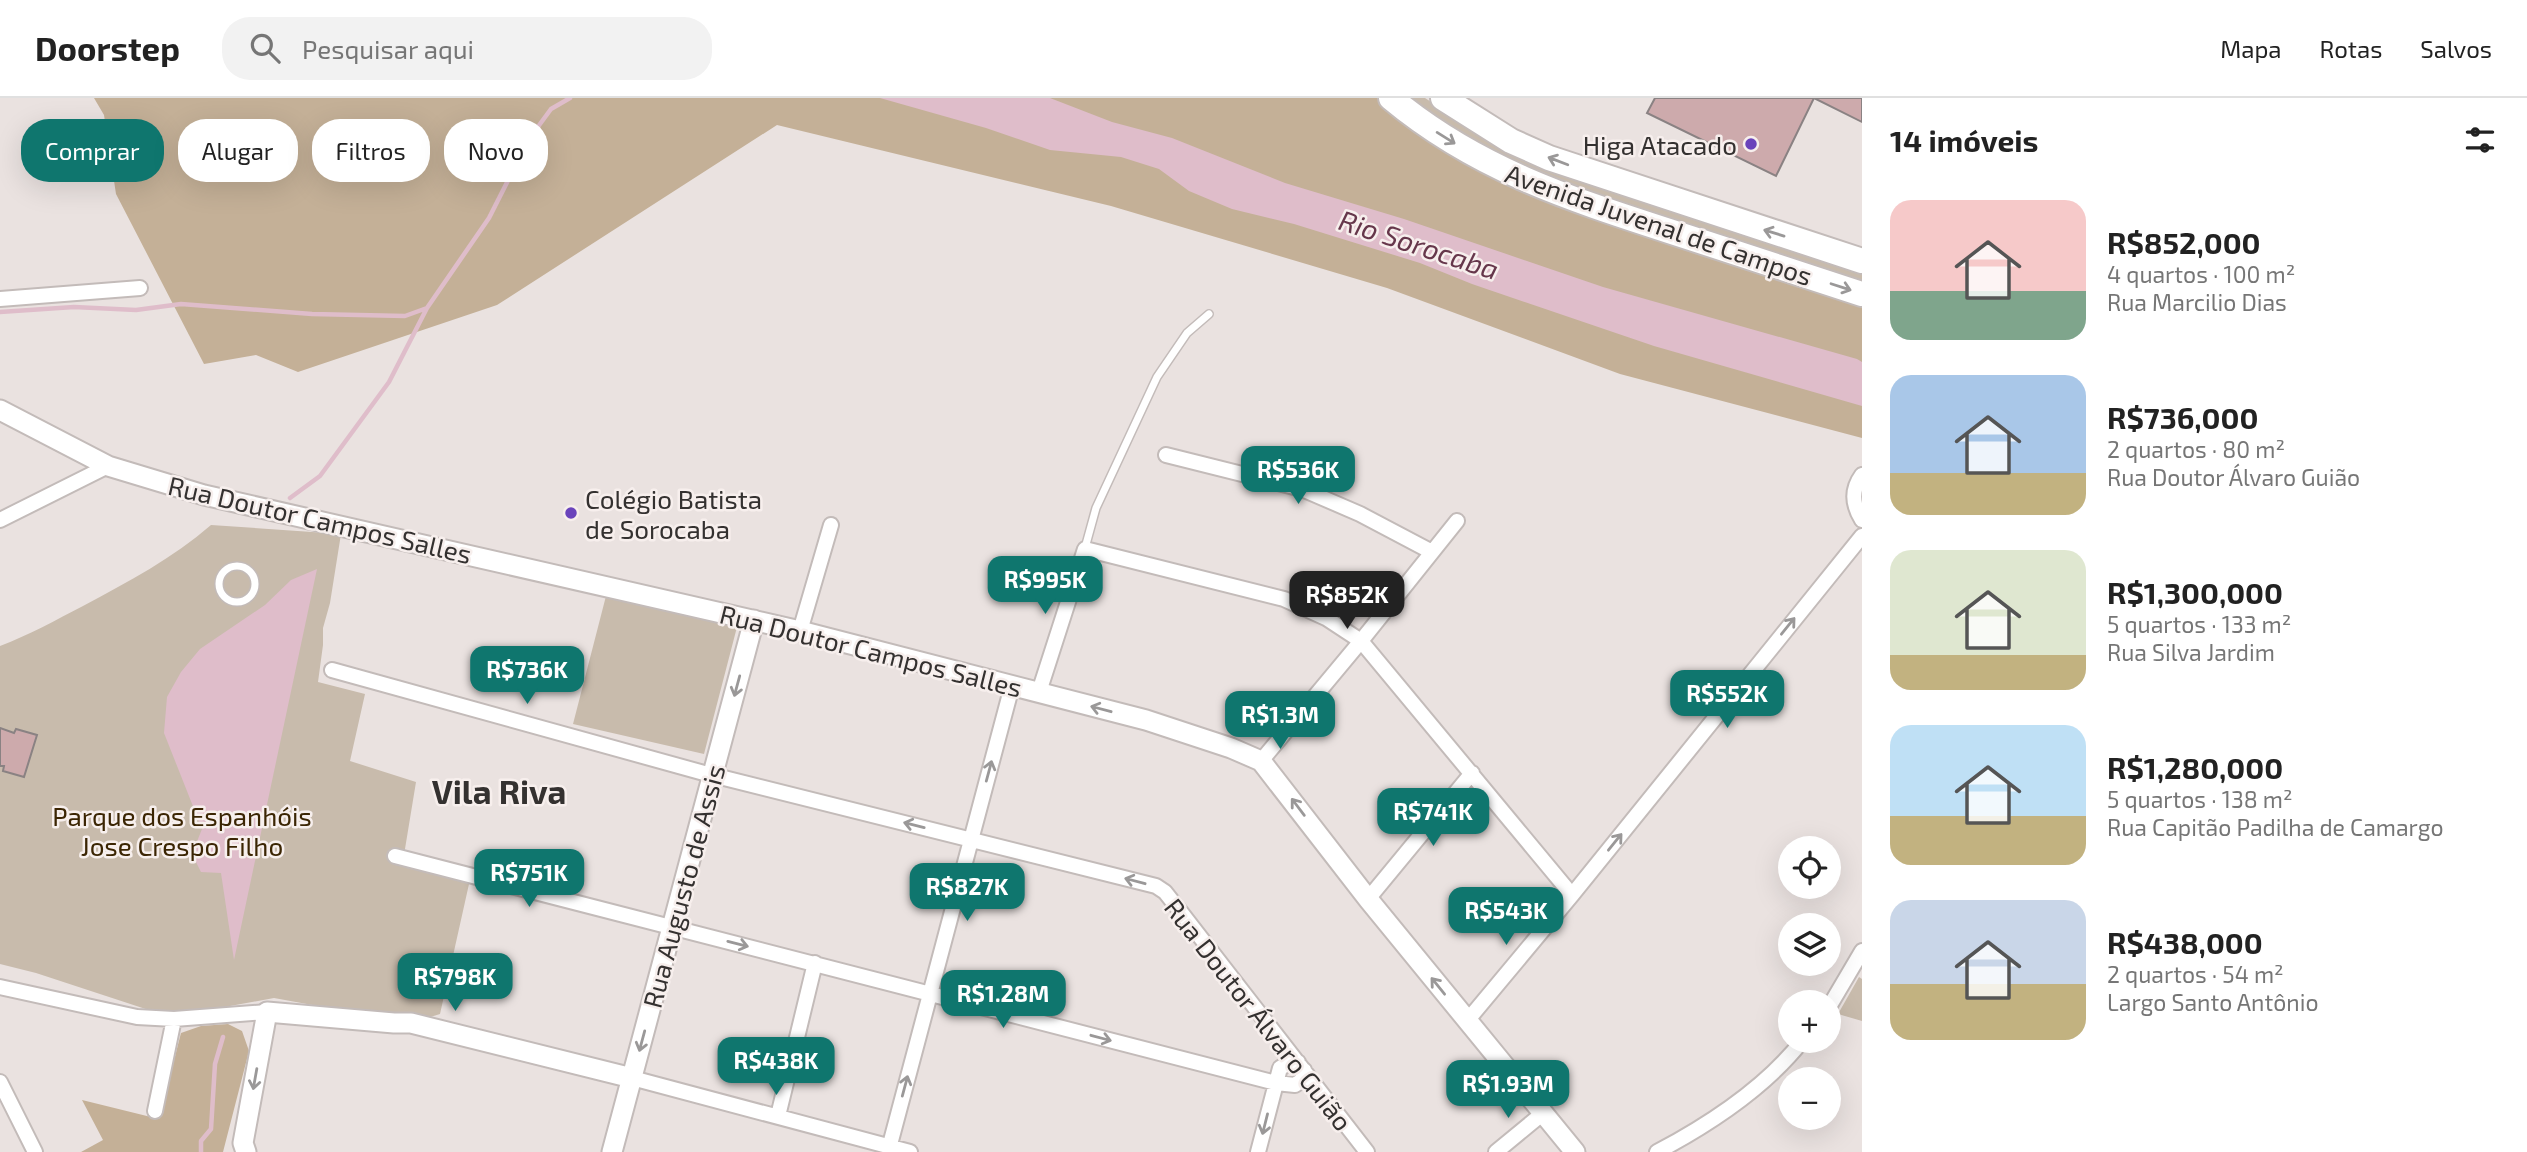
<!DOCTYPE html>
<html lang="pt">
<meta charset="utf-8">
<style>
:root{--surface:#fff;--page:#f2f2f2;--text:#222;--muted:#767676;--line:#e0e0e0;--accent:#0f766e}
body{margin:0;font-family:"Exo 2",sans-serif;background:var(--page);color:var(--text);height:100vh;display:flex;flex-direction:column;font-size:26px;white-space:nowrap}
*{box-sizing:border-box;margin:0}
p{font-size:23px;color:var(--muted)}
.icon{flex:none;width:38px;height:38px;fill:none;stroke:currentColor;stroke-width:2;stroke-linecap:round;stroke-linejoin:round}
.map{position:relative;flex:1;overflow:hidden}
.panel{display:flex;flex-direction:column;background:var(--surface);width:665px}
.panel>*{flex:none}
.banner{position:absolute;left:21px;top:21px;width:665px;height:63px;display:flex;gap:14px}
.fabs{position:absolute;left:1778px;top:738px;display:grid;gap:14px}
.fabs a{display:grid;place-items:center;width:63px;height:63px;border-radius:50%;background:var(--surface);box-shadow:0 7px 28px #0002;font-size:35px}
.price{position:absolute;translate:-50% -60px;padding:0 16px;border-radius:14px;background:var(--accent);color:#fff;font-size:23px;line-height:46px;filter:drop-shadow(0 2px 4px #0008)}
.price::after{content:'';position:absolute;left:50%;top:42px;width:21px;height:16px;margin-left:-10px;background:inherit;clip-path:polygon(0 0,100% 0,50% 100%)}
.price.active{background:#222;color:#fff}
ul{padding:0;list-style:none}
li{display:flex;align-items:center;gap:21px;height:175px;padding:0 28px}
li span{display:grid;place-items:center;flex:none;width:196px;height:140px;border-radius:21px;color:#555}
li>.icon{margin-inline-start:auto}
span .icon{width:84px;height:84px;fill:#fffc;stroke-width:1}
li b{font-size:30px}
h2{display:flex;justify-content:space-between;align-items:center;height:84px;padding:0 28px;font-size:30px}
.pill{padding:0 24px;border-radius:28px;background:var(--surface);box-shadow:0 7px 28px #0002;font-size:24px;line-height:63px}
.pill.active{background:var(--accent);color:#fff}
header{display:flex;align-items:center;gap:42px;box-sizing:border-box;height:98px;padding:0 35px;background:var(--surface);border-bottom:2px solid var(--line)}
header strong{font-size:33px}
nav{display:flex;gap:38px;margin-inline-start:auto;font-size:24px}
.search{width:490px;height:63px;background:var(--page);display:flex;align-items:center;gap:18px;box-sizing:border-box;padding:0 24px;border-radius:28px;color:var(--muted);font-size:26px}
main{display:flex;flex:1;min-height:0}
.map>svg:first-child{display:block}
</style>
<header>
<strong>Doorstep</strong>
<div class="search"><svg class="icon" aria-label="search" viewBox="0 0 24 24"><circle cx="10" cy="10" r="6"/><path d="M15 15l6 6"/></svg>Pesquisar aqui</div>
<nav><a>Mapa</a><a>Rotas</a><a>Salvos</a></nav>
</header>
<main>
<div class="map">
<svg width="1862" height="1054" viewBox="0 0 1862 1054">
<rect width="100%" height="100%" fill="#eae2e0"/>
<!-- green -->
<path fill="#c8bbac" d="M 1404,0 L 1425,0 L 1445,13 L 1862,168 L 1862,185 L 1608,104 L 1479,50 Z
M 211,427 L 341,436 L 330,505 L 323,530 L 323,547 L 318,584 L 365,596 L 350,663 L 416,684 L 403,763 L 469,786 L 440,916 L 411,925 L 274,900 L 170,919 L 36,875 L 0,866 L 0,548 C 29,537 56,522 83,508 C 128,484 173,460 211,427 Z
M 606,498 L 737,529 L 704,656 L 573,626 Z
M 1859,879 L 1862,881 L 1862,923 L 1838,916 Z"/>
<!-- forest -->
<path fill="#c4b097" d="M 94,0 L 1377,0 L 1399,19 L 1862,205 L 1862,340 L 1620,276 L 1387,190 L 1111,108 L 777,27 L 497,207 L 298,274 L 256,257 L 204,266 L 116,96 L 104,17 Z
M 228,926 L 242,933 L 249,953 L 223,1054 L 81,1054 L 103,1042 L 82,1002 L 159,1021 L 181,935 L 201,928 Z"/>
<!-- water -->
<path fill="#dfbdca" d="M 880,0 L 1050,0 L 1112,24 L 1172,40 L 1285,85 L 1404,121 L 1603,189 L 1857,261 L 1862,264 L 1862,308 L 1654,248 L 1472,186 L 1420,165 L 1294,126 L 1232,111 L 1189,93 L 1159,71 L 1121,59 L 1050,52 L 986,30 Z
M 317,471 L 234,862 L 221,775 L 201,774 L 192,756 L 202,731 L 164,635 L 167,599 L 181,574 L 200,551 L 265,507 L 291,482 Z"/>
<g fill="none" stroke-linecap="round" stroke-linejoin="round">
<!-- stream -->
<path stroke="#dfbdca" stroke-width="4.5" d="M 0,214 L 74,209 L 136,212 L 181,206 L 312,216 L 405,218 L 427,210
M 290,400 L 320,378 L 389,284 L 427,210 L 489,120 L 529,41 L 551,11 L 570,0
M 201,1054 L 201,1043 L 211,1031 L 215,966 L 223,939"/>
</g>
<!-- building -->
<path fill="#cdaaac" stroke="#8a8283" stroke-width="2" d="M 1655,0 L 1814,0 L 1776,78 L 1647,15 Z
M 1814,0 L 1862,0 L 1862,24 Z
M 0,630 L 14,635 L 16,631 L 37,637 L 24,679 L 3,673 L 4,668 L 0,668 Z"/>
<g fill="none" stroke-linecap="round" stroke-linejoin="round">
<!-- lane casing -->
<g stroke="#c3bbb9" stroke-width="10">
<path id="lane" d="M 1085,450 L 1096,410 L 1157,279 L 1187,235 L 1209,216
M219 486a18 18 0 1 1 36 0a18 18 0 1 1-36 0Z"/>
</g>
<!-- street casing -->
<g stroke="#c3bbb9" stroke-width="18">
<path id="street" d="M 0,201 L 140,190
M 1166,357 L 1302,391 L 1360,416 L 1432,454
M 1862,377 C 1851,392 1852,406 1862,422
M 0,422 L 108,368
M 800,533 L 831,427
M 332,572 L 704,675 L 1156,788 L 1165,794 L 1180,813 L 1367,1054
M 1039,594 L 1085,451 L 1284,501 L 1326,520 L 1361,543 L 1572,797
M 1261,663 L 1361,543 L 1457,423
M 395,758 L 1276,985 L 1295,987 L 1302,982 L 1304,972
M 1368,801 L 1472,675
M 0,889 L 137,919 L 174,921 L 267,914
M 1829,909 L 1862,853
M 1467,923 L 1572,797 L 1862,438
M 632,980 L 910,1054
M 0,984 L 35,1054
M 155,1013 L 174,921
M 778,1018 L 815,865
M 888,1054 L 1012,588
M 1258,1054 L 1280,970 L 1291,964 L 1298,964
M 1496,1054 L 1542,1016
M 1657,1054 C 1710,1026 1765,990 1802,943"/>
</g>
<!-- secondary casing -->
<g stroke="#c3bbb9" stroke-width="23">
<path id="secondary" d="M 0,312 L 108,368 L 204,397 L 800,533 L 1146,622 L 1231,650 L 1261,663 L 1368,801 L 1575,1054
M 246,1054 L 243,1045 L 267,914 L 394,925 L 411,925 L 632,980
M 612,1054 L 754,522"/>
</g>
<!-- highway casing -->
<g stroke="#c3bbb9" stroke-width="28">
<path id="highway" d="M 1391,0 C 1475,70 1567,100 1669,133 C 1733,154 1798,175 1862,196
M 1443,0 L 1511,43 L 1549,60 L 1862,163"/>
</g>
<!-- lane -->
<use href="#lane" stroke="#fff" stroke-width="7"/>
<!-- street -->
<use href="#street" stroke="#fff" stroke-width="14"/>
<!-- secondary -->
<use href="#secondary" stroke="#fff" stroke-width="19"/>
<!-- highway -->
<use href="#highway" stroke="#fff" stroke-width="24"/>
</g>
<!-- one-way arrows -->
<defs><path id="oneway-shaft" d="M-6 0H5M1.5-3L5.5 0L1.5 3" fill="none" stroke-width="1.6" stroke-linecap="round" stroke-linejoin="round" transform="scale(1.75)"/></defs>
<g stroke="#9a9898">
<use href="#oneway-shaft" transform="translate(1446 40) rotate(32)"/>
<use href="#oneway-shaft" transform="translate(1558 63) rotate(-159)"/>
<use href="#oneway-shaft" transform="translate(1774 135) rotate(-163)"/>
<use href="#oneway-shaft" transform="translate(1841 189) rotate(18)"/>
<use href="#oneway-shaft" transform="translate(1788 528) rotate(-51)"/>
<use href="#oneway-shaft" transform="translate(737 588) rotate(105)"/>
<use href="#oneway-shaft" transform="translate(1101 611) rotate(-165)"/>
<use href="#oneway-shaft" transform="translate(989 673) rotate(-75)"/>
<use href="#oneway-shaft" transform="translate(1298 709) rotate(-127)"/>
<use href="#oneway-shaft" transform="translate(914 727) rotate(-166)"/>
<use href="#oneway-shaft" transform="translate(1615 744) rotate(-51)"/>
<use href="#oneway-shaft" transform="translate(1135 783) rotate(-165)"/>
<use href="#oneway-shaft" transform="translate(738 846) rotate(14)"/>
<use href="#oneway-shaft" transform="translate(1438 888) rotate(-129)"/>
<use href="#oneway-shaft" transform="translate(1101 940) rotate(15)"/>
<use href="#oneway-shaft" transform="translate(642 943) rotate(105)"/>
<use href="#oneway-shaft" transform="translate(255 981) rotate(100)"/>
<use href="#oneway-shaft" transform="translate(905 988) rotate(-75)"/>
<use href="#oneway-shaft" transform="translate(1265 1026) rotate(104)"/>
</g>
<!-- markers -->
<g fill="#6a43bb" stroke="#f7efed" stroke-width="2.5">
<circle cx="1751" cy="46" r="7"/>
<circle cx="571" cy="415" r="7"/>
</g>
<g text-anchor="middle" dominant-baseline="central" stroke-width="5" stroke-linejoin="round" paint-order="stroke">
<!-- poi labels -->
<g font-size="26" fill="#343130" stroke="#f7efed" text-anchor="end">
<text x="1737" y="46">Higa Atacado</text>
<text x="585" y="400" text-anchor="start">Colégio Batista<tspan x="585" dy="30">de Sorocaba</tspan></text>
</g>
<!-- street labels -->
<g font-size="26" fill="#343130" stroke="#f7efed">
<text transform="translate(1659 126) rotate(19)">Avenida Juvenal de Campos</text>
<text transform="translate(320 421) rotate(13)">Rua Doutor Campos Salles</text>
<text transform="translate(871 552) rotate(14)">Rua Doutor Campos Salles</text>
<text transform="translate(683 788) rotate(-75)">Rua Augusto de Assis</text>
<text transform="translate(1259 916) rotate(52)">Rua Doutor Álvaro Guião</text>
</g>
<!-- park labels -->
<g font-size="26" fill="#3b2503" stroke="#f7efed">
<text x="182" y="717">Parque dos Espanhóis<tspan x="182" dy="30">Jose Crespo Filho</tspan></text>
</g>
<!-- water labels -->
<g font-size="28" font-style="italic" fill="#66374b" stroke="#f7efed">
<text transform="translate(1419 146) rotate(18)">Rio Sorocaba</text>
</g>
<!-- district labels -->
<g font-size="33" font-weight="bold" fill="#343130" stroke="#f7efed">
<text x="499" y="693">Vila Riva</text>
</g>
</g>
</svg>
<div class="fabs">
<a><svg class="icon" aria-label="locate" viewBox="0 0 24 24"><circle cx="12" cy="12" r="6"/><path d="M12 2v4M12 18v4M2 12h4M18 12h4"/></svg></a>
<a><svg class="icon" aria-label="layers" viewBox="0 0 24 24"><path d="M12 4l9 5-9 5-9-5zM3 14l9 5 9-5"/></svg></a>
<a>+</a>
<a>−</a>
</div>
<b class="price" style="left:1298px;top:408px">R$536K</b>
<b class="price" style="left:1045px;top:518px">R$995K</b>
<b class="price active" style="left:1347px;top:533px">R$852K</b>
<b class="price" style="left:527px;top:608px">R$736K</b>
<b class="price" style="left:1727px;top:632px">R$552K</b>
<b class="price" style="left:1280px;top:653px">R$1.3M</b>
<b class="price" style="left:1433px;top:750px">R$741K</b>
<b class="price" style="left:529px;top:811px">R$751K</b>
<b class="price" style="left:967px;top:825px">R$827K</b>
<b class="price" style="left:1506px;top:849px">R$543K</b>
<b class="price" style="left:455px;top:915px">R$798K</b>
<b class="price" style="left:1003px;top:932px">R$1.28M</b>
<b class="price" style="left:776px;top:999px">R$438K</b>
<b class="price" style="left:1508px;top:1022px">R$1.93M</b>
<div class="banner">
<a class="pill active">Comprar</a>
<a class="pill">Alugar</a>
<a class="pill">Filtros</a>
<a class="pill">Novo</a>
</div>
</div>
<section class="panel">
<h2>14 imóveis<svg class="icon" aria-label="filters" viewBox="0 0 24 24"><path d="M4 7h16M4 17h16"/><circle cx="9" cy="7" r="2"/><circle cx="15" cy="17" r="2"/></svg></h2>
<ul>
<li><span style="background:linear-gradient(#f6c9c9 65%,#7fa58c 0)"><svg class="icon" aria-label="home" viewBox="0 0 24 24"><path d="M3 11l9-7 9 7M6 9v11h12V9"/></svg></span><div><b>R$852,000</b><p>4 quartos · 100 m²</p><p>Rua Marcilio Dias</p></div></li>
<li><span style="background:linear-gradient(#a9c7e8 70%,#c2b280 0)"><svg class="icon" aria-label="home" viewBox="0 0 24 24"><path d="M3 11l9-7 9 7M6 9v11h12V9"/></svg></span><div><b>R$736,000</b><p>2 quartos · 80 m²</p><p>Rua Doutor Álvaro Guião</p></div></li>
<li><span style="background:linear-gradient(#dfe7d0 75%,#c2b280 0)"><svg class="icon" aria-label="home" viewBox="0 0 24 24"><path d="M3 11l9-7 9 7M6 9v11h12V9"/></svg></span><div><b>R$1,300,000</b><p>5 quartos · 133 m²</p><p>Rua Silva Jardim</p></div></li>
<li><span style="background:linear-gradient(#bfe0f5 65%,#c2b280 0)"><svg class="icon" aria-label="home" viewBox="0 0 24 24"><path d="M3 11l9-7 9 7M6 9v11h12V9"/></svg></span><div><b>R$1,280,000</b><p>5 quartos · 138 m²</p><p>Rua Capitão Padilha de Camargo</p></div></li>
<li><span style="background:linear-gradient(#c9d6e8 60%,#c2b280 0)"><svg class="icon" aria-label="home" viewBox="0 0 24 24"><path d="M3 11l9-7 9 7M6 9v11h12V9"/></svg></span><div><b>R$438,000</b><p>2 quartos · 54 m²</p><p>Largo Santo Antônio</p></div></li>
</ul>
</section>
</main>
